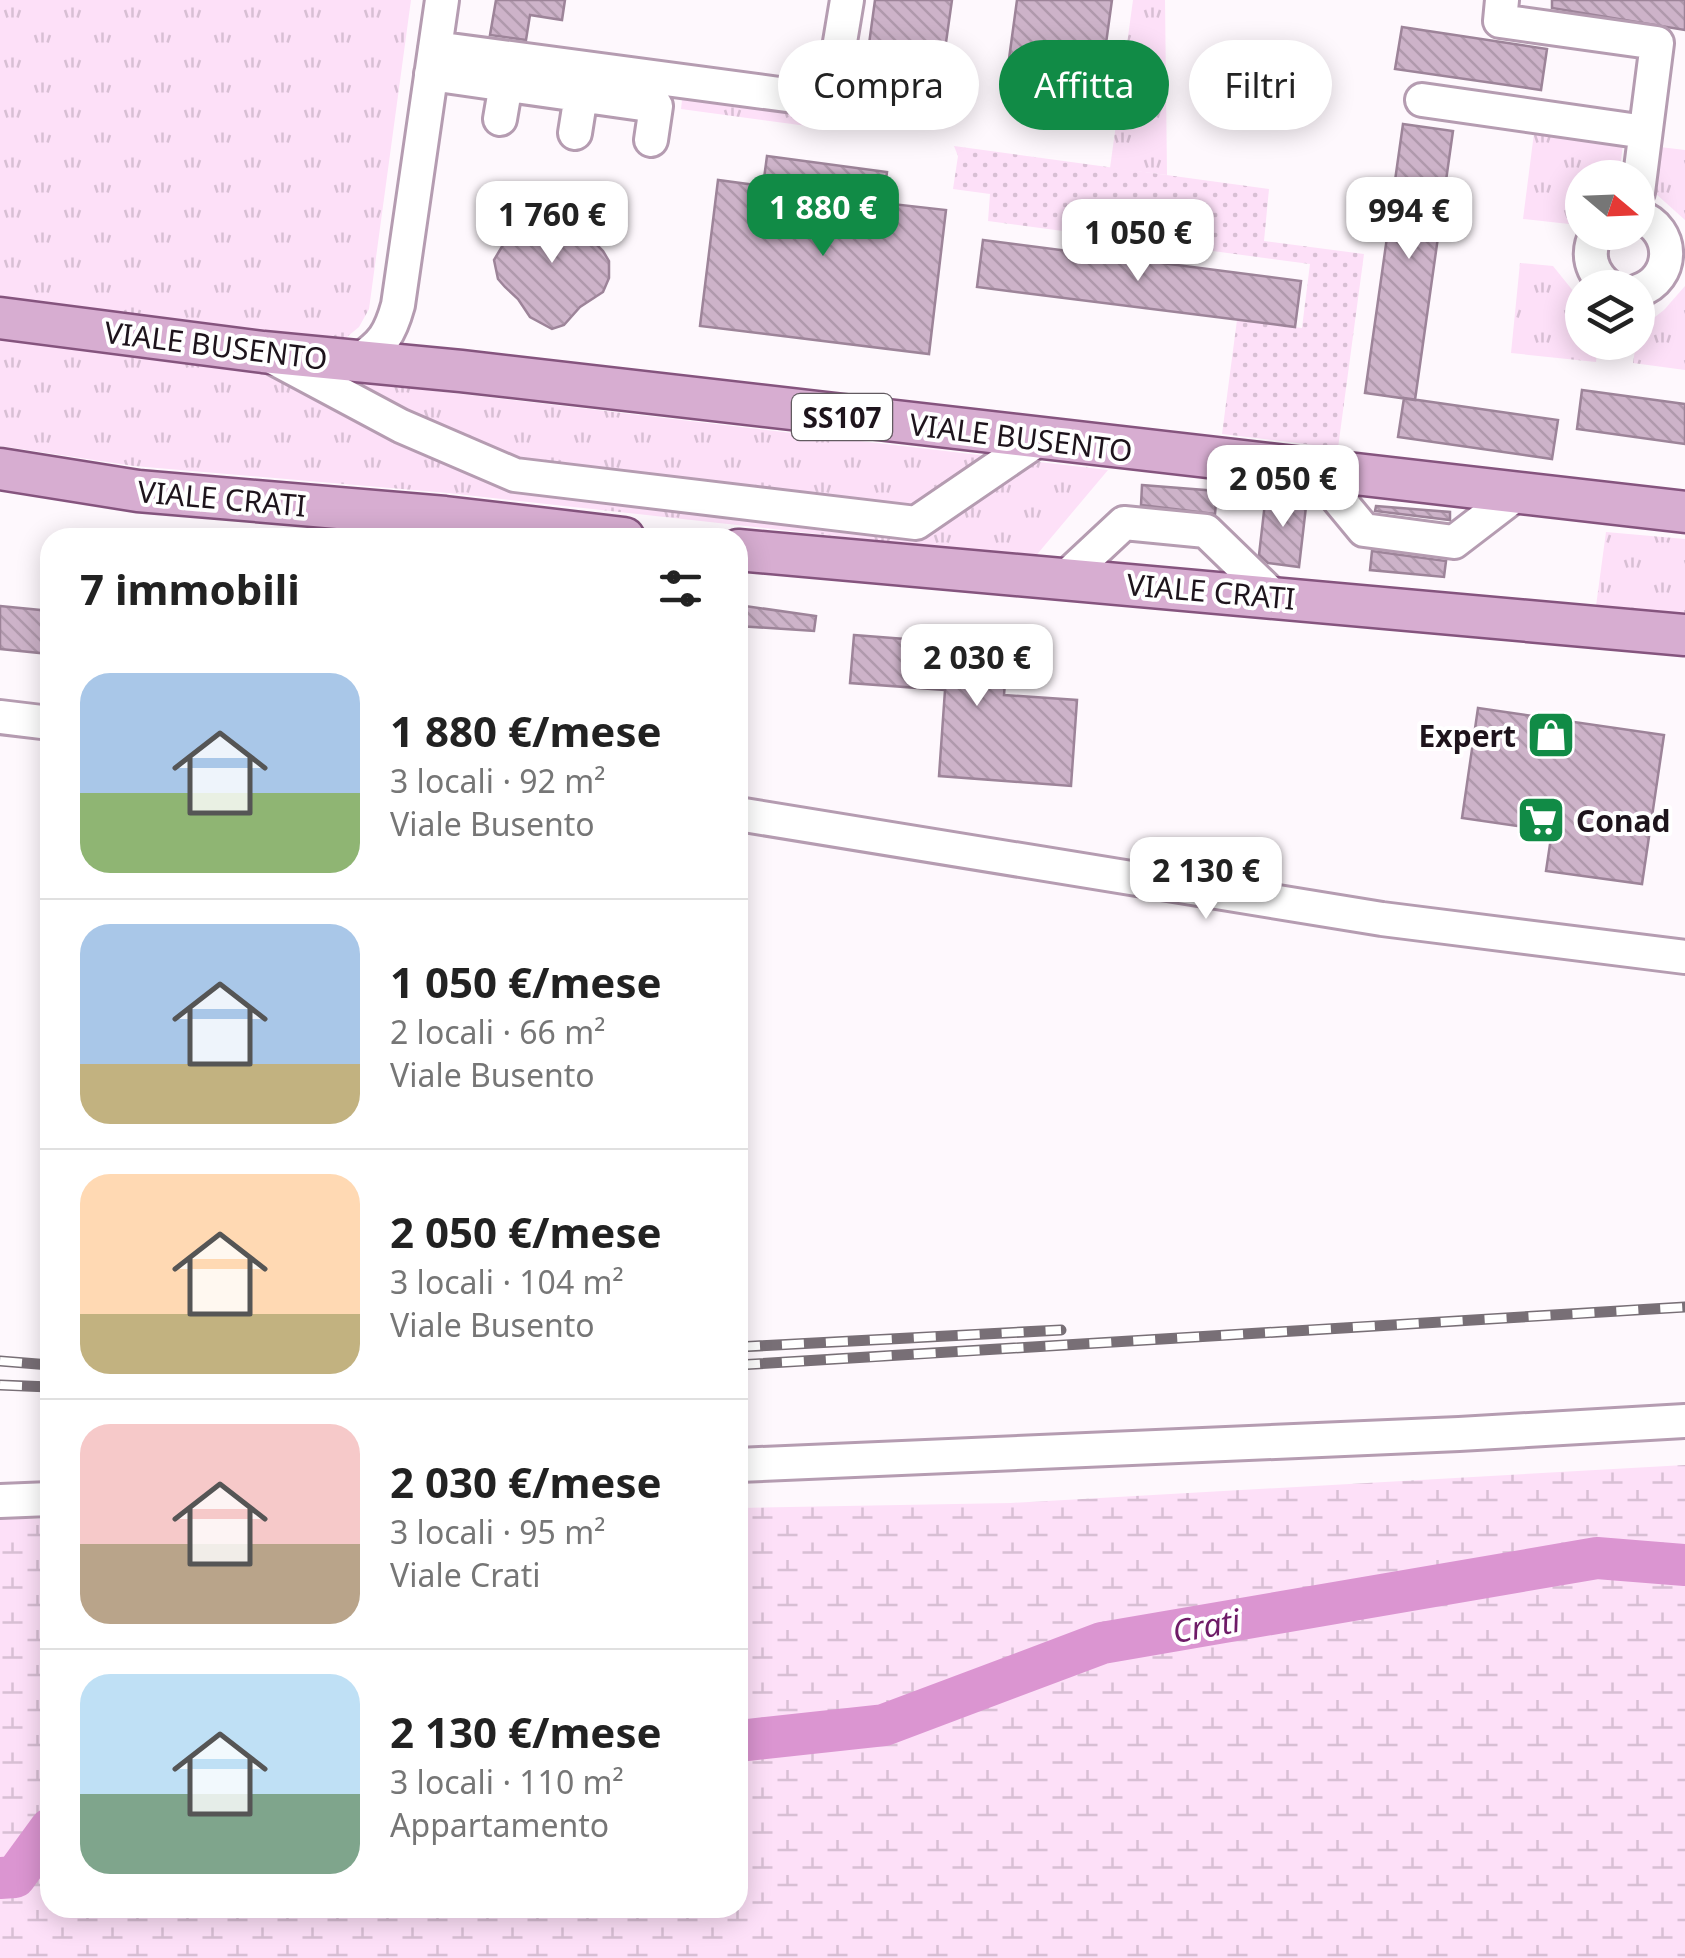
<!DOCTYPE html>
<html lang="it">
<meta charset="utf-8">
<style>
:root{--surface:#fff;--page:#f2f2f2;--text:#222;--muted:#767676;--line:#e0e0e0;--accent:#118b46}
body{margin:0;font-family:"Noto Sans",sans-serif;background:var(--page);color:var(--text);height:100vh;display:flex;flex-direction:column;font-size:38px;white-space:nowrap}
*{box-sizing:border-box;margin:0}
p{font-size:32px;color:var(--muted)}
.icon{flex:none;width:55px;height:55px;fill:none;stroke:currentColor;stroke-width:2;stroke-linecap:round;stroke-linejoin:round}
.map{position:relative;flex:1;overflow:hidden}
.sheet{position:absolute;left:40px;top:528px;width:708px;height:1390px;display:flex;flex-direction:column;background:var(--surface);border-radius:30px;box-shadow:0 5px 25px #0003}
.sheet>*{flex:none}
.hud{position:absolute;left:778px;top:40px;width:758px;height:90px;display:flex;gap:20px}
.needle{width:65px;rotate:109deg}
.tools{position:absolute;left:1565px;top:160px;display:grid;gap:20px}
.tools a{display:grid;place-items:center;width:90px;height:90px;border-radius:50%;background:var(--surface);box-shadow:0 5px 25px #0003;font-size:50px}
.price{position:absolute;translate:-50% -85px;padding:0 22px;border-radius:20px;background:#fff;color:#222;font-size:32px;line-height:65px;filter:drop-shadow(0 2px 5px #0008)}
.price::after{content:'';position:absolute;left:50%;top:60px;width:30px;height:22px;margin-left:-15px;background:inherit;clip-path:polygon(0 0,100% 0,50% 100%)}
.price.selected{background:var(--accent);color:#fff}
ul{padding:0;list-style:none}
li{display:flex;align-items:center;gap:30px;height:250px;padding:0 40px}
li+li{border-top:2px solid var(--line)}
li span{display:grid;place-items:center;flex:none;width:280px;height:200px;border-radius:30px;color:#555}
li>.icon{margin-inline-start:auto}
span .icon{width:120px;height:120px;fill:#fffc;stroke-width:1}
li b{font-size:42px}
h2{display:flex;justify-content:space-between;align-items:center;height:120px;padding:0 40px;font-size:42px}
.pill{padding:0 35px;border-radius:45px;background:var(--surface);box-shadow:0 5px 25px #0003;font-size:35px;line-height:90px}
.pill.selected{background:var(--accent);color:#fff}
.map>svg:first-child{display:block}
</style>
<div class="map">
<svg width="1685" height="1958" viewBox="0 0 1685 1958">
<defs>
<pattern id="grass-tufts" width="24" height="20" patternUnits="userSpaceOnUse" patternTransform="scale(2.5)"><rect width="24" height="20" fill="#fde0f8"/><path d="M3 7l-1-3M5 7V3M7 7l1-3M15 17l-1-3M17 17v-4M19 17l1-3" fill="none" stroke="#d8bfd4"/></pattern>
<pattern id="wetland-marsh" width="20" height="14" patternUnits="userSpaceOnUse" patternTransform="scale(2.5)"><rect width="20" height="14" fill="#fde0f8"/><path d="M1 5h8M5 5V1M11 12h8M15 12V8" fill="none" stroke="#d8bfd4"/></pattern>
<pattern id="garden-dots" width="8" height="8" patternUnits="userSpaceOnUse" patternTransform="scale(2.5)"><rect width="8" height="8" fill="#fde0f8"/><path d="M2 2h.1M6 6h.1" fill="none" stroke="#d8bfd4" stroke-width="1.8" stroke-linecap="round"/></pattern>
<pattern id="building-back-hatch" width="6" height="6" patternUnits="userSpaceOnUse" patternTransform="scale(2.5)"><rect width="6" height="6" fill="#cdb3c9"/><path d="M-1 5l2 2M0 0l6 6M5-1l2 2" fill="none" stroke="#b099ac"/></pattern>
</defs>
<rect width="100%" height="100%" fill="#fef8fd"/>
<!-- grass -->
<path fill="url(#grass-tufts)" d="M 0,0 L 411,0 L 369,309 L 359,327 L 336,346 L 0,304 Z
M 1133,0 L 1165,0 L 1167,175 L 1110,168 Z
M 683,91 L 840,112 L 837,130 L 681,109 Z
M 1534,133 L 1623,144 L 1619,177 L 1582,178 L 1582,207 L 1569,224 L 1523,219 Z
M 1660,147 L 1685,150 L 1685,220 L 1655,193 Z
M 1520,263 L 1553,266 L 1582,302 L 1582,342 L 1598,343 L 1596,362 L 1511,353 Z
M 1685,286 L 1685,370 L 1633,363 L 1638,330 L 1664,310 Z
M 0,340 L 1108,470 L 1034,558 L 448,493 L 134,466 L 0,446 Z
M 1606,532 L 1685,539 L 1685,616 L 1596,606 Z"/>
<!-- wetland -->
<path fill="url(#wetland-marsh)" d="M 1685,1465 L 1685,1958 L 0,1958 L 0,1519 L 50,1519 L 50,1908 L 738,1908 L 738,1508 L 1011,1503 Z"/>
<!-- garden -->
<path fill="url(#garden-dots)" d="M 954,146 L 1269,189 L 1264,241 L 1364,254 L 1338,448 L 1222,434 L 1237,320 L 1302,328 L 1310,264 L 988,221 L 990,194 L 953,189 L 958,156 Z"/>
<g fill="none" stroke-linecap="round" stroke-linejoin="round">
<!-- river -->
<path stroke="#db95d1" stroke-width="42" d="M 738,1741 L 884,1725 L 1102,1643 L 1597,1558 L 1685,1565
M 0,1878 L 15,1877 L 50,1829"/>
</g>
<!-- building -->
<path fill="url(#building-back-hatch)" stroke="#9d8499" stroke-width="2.5" d="M 496,0 L 565,0 L 562,20 L 530,15 L 526,40 L 490,35 Z
M 875,0 L 952,0 L 936,113 L 861,103 Z
M 1017,0 L 1112,0 L 1099,94 L 1006,81 Z
M 1552,0 L 1685,0 L 1685,30 L 1552,8 Z
M 1402,27 L 1547,49 L 1541,90 L 1395,69 Z
M 1403,124 L 1453,131 L 1415,400 L 1365,393 Z
M 767,156 L 887,172 L 883,203 L 946,210 L 929,354 L 700,326 L 718,180 L 763,186 Z
M 559,203 L 570,209 L 586,234 L 603,251 L 609,261 L 609,278 L 603,292 L 580,307 L 564,325 L 552,329 L 530,317 L 518,299 L 505,287 L 498,279 L 494,260 L 507,238 L 550,204 Z
M 983,240 L 1301,281 L 1295,327 L 977,287 Z
M 1582,390 L 1685,404 L 1685,444 L 1577,429 Z
M 1404,398 L 1558,420 L 1552,459 L 1398,437 Z
M 1142,485 L 1217,491 L 1215,514 L 1141,505 Z
M 1266,494 L 1307,498 L 1299,567 L 1268,563 L 1259,555 Z
M 1376,506 L 1450,512 L 1450,520 L 1375,511 Z
M 1372,551 L 1446,561 L 1444,577 L 1370,570 Z
M 738,605 L 816,616 L 814,631 L 738,626 Z
M 0,606 L 50,611 L 50,654 L 0,649 Z
M 854,635 L 1008,647 L 1004,695 L 1077,700 L 1071,786 L 939,776 L 945,690 L 850,683 Z
M 1478,708 L 1664,735 L 1642,884 L 1546,871 L 1552,831 L 1462,818 Z"/>
<g fill="none" stroke-linecap="round" stroke-linejoin="round">
<!-- minor casing -->
<g stroke="#b59cb1" stroke-width="38">
<path id="minor" d="M 1502,0 L 1500,21 L 1657,43 L 1638,192
M 435,48 L 809,98 L 827,91 L 833,84 L 847,0
M 431,74 L 656,106 L 651,140
M 1422,100 L 1645,132
M 500,119 L 506,84
M 575,133 L 581,95
M 1638,216 C 1676,229 1675,279 1638,291
M 1597,232 C 1585,254 1591,273 1610,288
M 270,356 L 401,426 L 515,475 L 916,523 L 1039,439
M 358,361 C 383,344 390,334 398,305 L 442,0
M 1315,471 L 1364,530 L 1454,542 L 1518,493
M 1064,579 L 1124,523 L 1206,531 L 1273,596
M 0,717 L 50,723
M 738,814 L 1382,919 L 1685,957
M 738,1465 L 1459,1434 L 1685,1421
M 0,1501 L 50,1499"/>
</g>
<!-- major casing -->
<g stroke="#85547e" stroke-width="45">
<path id="major" d="M 0,318 L 263,352 L 461,371 L 1685,512
M 0,469 L 138,491 L 445,517 L 624,538
M 738,550 L 1685,635"/>
</g>
<!-- minor -->
<use href="#minor" stroke="#fff" stroke-width="32"/>
<!-- major -->
<use href="#major" stroke="#d7add1" stroke-width="40"/>
<!-- rail casing -->
<g stroke="#786f76" stroke-width="11">
<path id="rail" d="M 738,1347 L 1061,1330
M 0,1361 L 50,1365
M 738,1365 L 1685,1307
M 0,1385 L 50,1387"/>
</g>
<!-- rail -->
<use href="#rail" stroke="#fff" stroke-width="8" stroke-dasharray="22" stroke-linecap="butt"/>
</g>
<!-- icons -->
<defs>
<g id="shop-square" transform="scale(2.5)"><rect x="-9" y="-9" width="18" height="18" rx="4" fill="#118b46" stroke="#fff"/><path d="M-5-2.5h2.3a2.7 3.5 0 0 1 5.4 0H5L5.5 6h-11ZM-1.5-2.5h3a1.5 2.3 0 0 0-3 0Z" fill="#fff"/></g>
<g id="supermarket-square" transform="scale(2.5)"><rect x="-9" y="-9" width="18" height="18" rx="4" fill="#118b46" stroke="#fff"/><path d="M-6-5.5h2.5l.6 2H6L4.5 2H-2.5L-4.4-4H-6ZM-1.5 3.2a1.3 1.3 0 1 0 .1 0ZM3 3.2a1.3 1.3 0 1 0 .1 0Z" fill="#fff"/></g>
</defs>
<g fill-rule="evenodd">
<use href="#shop-square" x="1551" y="735"/>
<use href="#supermarket-square" x="1541" y="820"/>
</g>
<g text-anchor="middle" dominant-baseline="central" stroke-width="8" stroke-linejoin="round" paint-order="stroke">
<!-- shield labels -->
<rect fill="#fff" stroke="#625a60" stroke-width="2.5" x="792" y="394" width="100" height="46" rx="8"/>
<g font-size="28" font-weight="bold" fill="#1e141c">
<text x="842" y="417">SS107</text>
</g>
<!-- street labels -->
<g font-size="30" fill="#1e141c" stroke="#fff">
<text transform="translate(216 345) rotate(7)">VIALE BUSENTO</text>
<text transform="translate(1021 437) rotate(7)">VIALE BUSENTO</text>
<text transform="translate(222 498) rotate(5)">VIALE CRATI</text>
<text transform="translate(1211 591) rotate(5)">VIALE CRATI</text>
</g>
<!-- poi labels -->
<g font-size="30" font-weight="bold" fill="#1e141c" stroke="#fff" text-anchor="end">
<text x="1516" y="735">Expert</text>
<text x="1576" y="820" text-anchor="start">Conad</text>
</g>
<!-- water labels -->
<g font-size="32" font-style="italic" fill="#6e1c67" stroke="#fff">
<text transform="translate(1206 1625) rotate(-10)">Crati</text>
</g>
</g>
</svg>
<div class="tools">
<a><svg class="needle" viewBox="-14 -14 28 28"><path d="M0-13l5 13h-10z" fill="#e53935"/><path d="M0 13l5-13h-10z" fill="#767676"/></svg></a>
<a><svg class="icon" aria-label="layers" viewBox="0 0 24 24"><path d="M12 4l9 5-9 5-9-5zM3 14l9 5 9-5"/></svg></a>
</div>
<b class="price selected" style="left:823px;top:259px">1 880 €</b>
<b class="price" style="left:1409px;top:262px">994 €</b>
<b class="price" style="left:552px;top:266px">1 760 €</b>
<b class="price" style="left:1138px;top:284px">1 050 €</b>
<b class="price" style="left:1283px;top:530px">2 050 €</b>
<b class="price" style="left:977px;top:709px">2 030 €</b>
<b class="price" style="left:1206px;top:922px">2 130 €</b>
<div class="hud">
<a class="pill">Compra</a>
<a class="pill selected">Affitta</a>
<a class="pill">Filtri</a>
</div>
<section class="sheet">
<h2>7 immobili<svg class="icon" aria-label="filters" viewBox="0 0 24 24"><path d="M4 7h16M4 17h16"/><circle cx="9" cy="7" r="2"/><circle cx="15" cy="17" r="2"/></svg></h2>
<ul>
<li><span style="background:linear-gradient(#a9c7e8 60%,#8fb573 0)"><svg class="icon" aria-label="home" viewBox="0 0 24 24"><path d="M3 11l9-7 9 7M6 9v11h12V9"/></svg></span><div><b>1 880 €/mese</b><p>3 locali · 92 m²</p><p>Viale Busento</p></div></li>
<li><span style="background:linear-gradient(#a9c7e8 70%,#c2b280 0)"><svg class="icon" aria-label="home" viewBox="0 0 24 24"><path d="M3 11l9-7 9 7M6 9v11h12V9"/></svg></span><div><b>1 050 €/mese</b><p>2 locali · 66 m²</p><p>Viale Busento</p></div></li>
<li><span style="background:linear-gradient(#ffd9b3 70%,#c2b280 0)"><svg class="icon" aria-label="home" viewBox="0 0 24 24"><path d="M3 11l9-7 9 7M6 9v11h12V9"/></svg></span><div><b>2 050 €/mese</b><p>3 locali · 104 m²</p><p>Viale Busento</p></div></li>
<li><span style="background:linear-gradient(#f6c9c9 60%,#b9a48a 0)"><svg class="icon" aria-label="home" viewBox="0 0 24 24"><path d="M3 11l9-7 9 7M6 9v11h12V9"/></svg></span><div><b>2 030 €/mese</b><p>3 locali · 95 m²</p><p>Viale Crati</p></div></li>
<li><span style="background:linear-gradient(#bfe0f5 60%,#7fa58c 0)"><svg class="icon" aria-label="home" viewBox="0 0 24 24"><path d="M3 11l9-7 9 7M6 9v11h12V9"/></svg></span><div><b>2 130 €/mese</b><p>3 locali · 110 m²</p><p>Appartamento</p></div></li>
</ul>
</section>
</div>
